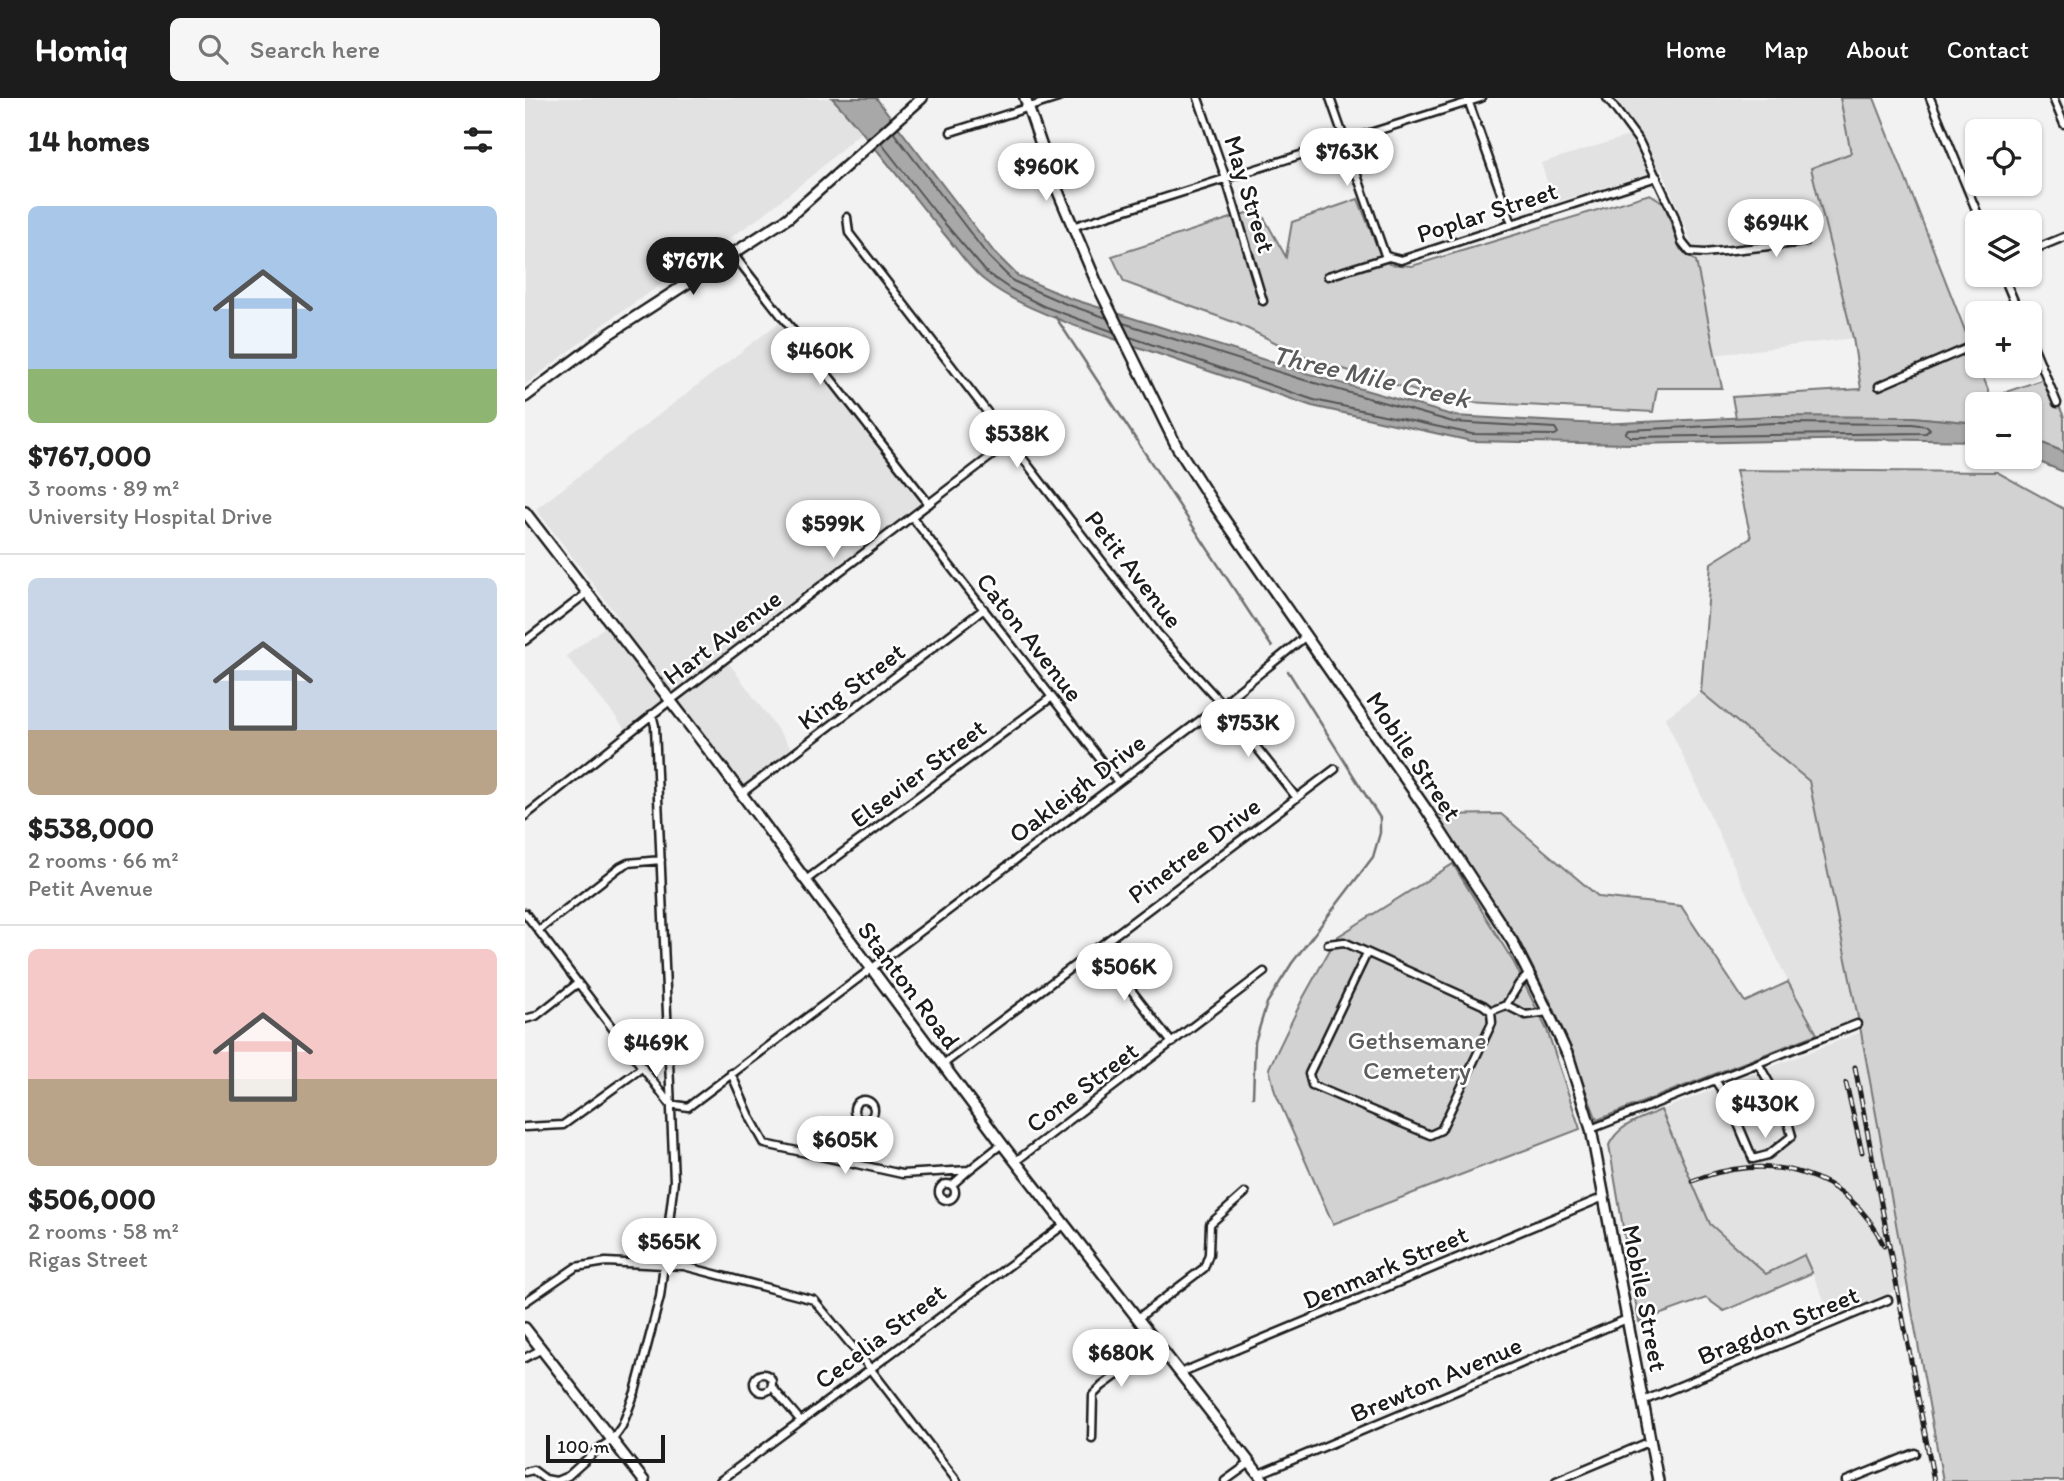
<!DOCTYPE html>
<meta charset="utf-8">
<style>
:root{--surface:#fff;--page:#f6f6f6;--text:#222;--muted:#767676;--line:#e0e0e0;--accent:#1c1c1c}
body{margin:0;font-family:Itim,sans-serif;background:var(--page);color:var(--text);height:100vh;display:flex;flex-direction:column;font-size:26px;white-space:nowrap}
*{box-sizing:border-box;margin:0}
p{font-size:23px;color:var(--muted)}
.icon{flex:none;width:38px;height:38px;fill:none;stroke:currentColor;stroke-width:2;stroke-linecap:round;stroke-linejoin:round}
.map{position:relative;flex:1;overflow:hidden}
.panel{display:flex;flex-direction:column;background:var(--surface);width:525px}
.panel>*{flex:none}
.controls{position:absolute;left:1440px;top:21px;display:grid;gap:14px}
.controls a{display:grid;place-items:center;width:77px;height:77px;border-radius:10px;background:var(--surface);box-shadow:0 2px 5px #0004;font-size:35px}
.scale{position:absolute;left:21px;bottom:18px;width:119px;box-sizing:border-box;padding-left:7px;border:4px solid #1c1c1c;border-top:0;font-size:19px;line-height:24px;white-space:nowrap;color:#1c1c1c;-webkit-text-stroke:5px #fff;paint-order:stroke}
.price{position:absolute;translate:-50% -60px;padding:0 16px;border-radius:24px;background:#fff;color:#222;font-size:23px;line-height:46px;filter:drop-shadow(0 2px 4px #0008)}
.price::after{content:'';position:absolute;left:50%;top:42px;width:21px;height:16px;margin-left:-10px;background:inherit;clip-path:polygon(0 0,100% 0,50% 100%)}
.price.current{background:var(--accent);color:#fff}
ul{padding:0;list-style:none}
li{display:grid;align-content:center;gap:14px;height:371px;padding:0 28px}
li+li{border-top:2px solid var(--line)}
li span{display:grid;place-items:center;height:217px;border-radius:10px;color:#555}
li>.icon{margin-inline-start:auto}
span .icon{width:126px;height:126px;fill:#fffc;stroke-width:1}
li b{font-size:30px}
h2{display:flex;justify-content:space-between;align-items:center;height:84px;padding:0 28px;font-size:30px}
header{display:flex;align-items:center;gap:42px;box-sizing:border-box;height:98px;padding:0 35px;background:var(--accent);color:#fff}
header strong{font-size:33px}
nav{display:flex;gap:38px;margin-inline-start:auto;font-size:24px}
.search{width:490px;height:63px;background:var(--page);display:flex;align-items:center;gap:18px;box-sizing:border-box;padding:0 24px;border-radius:10px;color:var(--muted);font-size:26px}
main{display:flex;flex:1;min-height:0}
.map>svg:first-child{display:block}
</style>
<header>
<strong>Homiq</strong>
<div class="search"><svg class="icon" aria-label="search" viewBox="0 0 24 24"><circle cx="10" cy="10" r="6"/><path d="M15 15l6 6"/></svg>Search here</div>
<nav><a>Home</a><a>Map</a><a>About</a><a>Contact</a></nav>
</header>
<main>
<section class="panel">
<h2>14 homes<svg class="icon" aria-label="filters" viewBox="0 0 24 24"><path d="M4 7h16M4 17h16"/><circle cx="9" cy="7" r="2"/><circle cx="15" cy="17" r="2"/></svg></h2>
<ul>
<li><span style="background:linear-gradient(#a9c7e8 75%,#8fb573 0)"><svg class="icon" aria-label="home" viewBox="0 0 24 24"><path d="M3 11l9-7 9 7M6 9v11h12V9"/></svg></span><div><b>$767,000</b><p>3 rooms · 89 m²</p><p>University Hospital Drive</p></div></li>
<li><span style="background:linear-gradient(#c9d6e8 70%,#b9a48a 0)"><svg class="icon" aria-label="home" viewBox="0 0 24 24"><path d="M3 11l9-7 9 7M6 9v11h12V9"/></svg></span><div><b>$538,000</b><p>2 rooms · 66 m²</p><p>Petit Avenue</p></div></li>
<li><span style="background:linear-gradient(#f6c9c9 60%,#b9a48a 0)"><svg class="icon" aria-label="home" viewBox="0 0 24 24"><path d="M3 11l9-7 9 7M6 9v11h12V9"/></svg></span><div><b>$506,000</b><p>2 rooms · 58 m²</p><p>Rigas Street</p></div></li>
</ul>
</section>
<div class="map">
<svg width="1539" height="1383" viewBox="0 0 1539 1383">
<rect width="100%" height="100%" fill="#f2f2f2"/>
<filter id="ink" filterUnits="userSpaceOnUse"><feTurbulence type="fractalNoise" baseFrequency=".0143" numOctaves="2"/><feDisplacementMap in="SourceGraphic" scale="14" xChannelSelector="R" yChannelSelector="G"/><feConvolveMatrix kernelMatrix="1 2 1 2 8 2 1 2 1" color-interpolation-filters="sRGB"/></filter>
<g filter="url(#ink)">
<!-- built -->
<path fill="#e2e2e2" d="M 0,0 L 307,0 L 338,32 L 290,75 L 234,120 L 90,218 L 0,287 Z
M 1088,0 L 1315,0 L 1326,55 L 1286,70 L 1328,240 L 1190,257 L 1167,146 L 1137,71 L 1029,105 L 1016,65 L 1113,35 Z
M 256,223 L 396,404 L 198,557 L 266,650 L 215,689 L 151,606 L 107,639 L 41,558 L 93,519 L 11,411 Z
M 1176,594 L 1284,682 L 1333,921 L 1292,936 L 1263,884 L 1140,620 Z
M 1336,934 L 1381,1189 L 1306,1217 L 1279,1157 L 1241,1177 L 1185,1126 L 1136,1012 Z"/>
<!-- green -->
<path fill="#d2d2d2" stroke="#777" stroke-width="2" d="M 1315,0 L 1349,0 L 1466,299 L 1522,280 L 1539,319 L 1539,354 L 1505,340 L 1505,306 L 1452,306 L 1452,325 L 1387,319 L 1211,320 L 1207,299 L 1336,291 L 1328,240 L 1286,70 L 1326,55 Z
M 1125,96 L 1139,105 L 1155,151 L 1171,163 L 1197,290 L 1132,290 L 1128,314 L 924,303 L 782,260 L 711,225 L 599,184 L 587,158 L 734,111 L 761,159 L 767,124 L 833,101 L 855,156 L 864,166 L 887,168 Z
M 1211,372 L 1472,374 L 1539,411 L 1539,1383 L 1418,1383 L 1336,934 L 1284,683 L 1176,594 L 1186,465 L 1226,440 Z
M 976,716 L 1074,799 L 1156,808 L 1220,904 L 1263,884 L 1292,936 L 1072,1022 L 1030,913 L 993,841 L 910,717 Z
M 928,766 L 989,865 L 1022,932 L 1055,1031 L 808,1126 L 750,994 L 744,970 L 778,900 L 812,839 Z
M 1136,1012 L 1185,1126 L 1241,1176 L 1279,1157 L 1287,1175 L 1199,1213 L 1181,1200 L 1114,1224 L 1084,1047 C 1094,1026 1115,1021 1136,1012 Z"/>
<!-- water -->
<path fill="#a8a8a8" stroke="#707070" stroke-width="2" d="M 307,0 L 351,0 L 469,154 L 493,178 L 544,200 L 781,275 L 930,318 L 1074,326 L 1248,318 L 1387,319 L 1452,325 L 1452,343 L 1344,341 L 1106,346 L 946,343 L 787,308 L 545,226 C 515,214 484,202 459,182 C 444,170 432,151 420,137 C 382,92 348,43 307,0 Z
M 1505,340 L 1539,354 L 1539,374 L 1502,359 L 1505,359 Z"/>
<g fill="none" stroke-linecap="round" stroke-linejoin="round">
<!-- shore -->
<path stroke="#545454" stroke-width="2" d="M 368,34 L 463,158 L 488,183 L 541,206 L 582,220
M 356,45 L 410,114 L 462,175 L 485,191 L 518,208 L 589,234
M 598,225 L 779,282 L 928,324 L 1030,330 L 1033,335 L 1030,337 L 947,336 L 789,302 L 605,239
M 1249,325 L 1387,326 L 1402,328 L 1405,331 L 1401,335 L 1106,339 L 1100,335 L 1103,332 Z"/>
<!-- stream -->
<path stroke="#707070" stroke-width="2.5" d="M 530,218 L 747,549
M 728,999 L 730,944 L 742,905 L 767,865 L 848,759 L 855,735 L 855,720 L 763,573"/>
<!-- street casing -->
<g stroke="#1c1c1c" stroke-width="11">
<path id="street" d="M 673,0 L 701,81 L 738,203
M 805,0 L 860,157 L 864,159
M 1082,0 L 1114,43 L 1149,117 L 1157,144 L 1165,154 L 1180,155 L 1280,144
M 1405,0 L 1456,124
M 1528,0 L 1539,26
M 943,2 L 987,126
M 426,34 L 533,0
M 322,119 L 324,135 L 634,537 L 697,606 L 771,699
M 547,129 L 956,0
M 1505,153 L 1539,139
M 208,156 L 404,406
M 1478,177 L 1494,215
M 803,178 L 864,159 L 876,162 L 1132,79
M 1505,240 L 1532,305
M 1354,288 L 1452,246
M 387,419 L 592,683
M 0,543 L 62,495
M 217,695 L 459,511
M 0,718 L 136,610 L 486,343
M 281,782 L 527,599
M 0,815 L 145,1006 L 163,1009 L 697,606 L 781,538
M 14,832 L 95,769 L 103,765 L 136,762
M 803,846 L 819,844 L 958,907 L 966,913 L 981,907 L 1001,917 L 1023,914
M 573,849 L 647,945
M 842,855 L 784,976 L 787,987 L 905,1037 L 916,1032 L 967,925 L 966,913
M 981,907 L 994,886 L 1004,876
M 0,921 L 11,918 L 53,885
M 417,967 L 810,671
M 206,975 L 226,1021 L 240,1046 L 377,1076 L 444,1072 L 477,1046
M 1190,982 L 1203,1002 L 1228,1061 L 1243,1057 L 1267,1038 L 1260,1013 L 1233,965
M329 1012a10 10 0 1 1 20 0a10 10 0 1 1-20 0Z
M 0,1029 L 38,1027 L 118,969
M 1066,1031 L 1332,926
M 491,1063 L 739,874
M 328,1066 L 338,1022
M414 1094a8 8 0 1 1 16 0a8 8 0 1 1-16 0Z
M 427,1087 L 444,1072
M 0,1204 L 51,1169 L 81,1164 L 159,1168 L 289,1202 L 345,1270 L 432,1383
M 613,1220 L 679,1170 L 684,1156 L 685,1126 L 720,1095
M 0,1260 L 17,1251
M 655,1275 L 1079,1099
M229 1285a9 9 0 1 1 18 0a9 9 0 1 1-18 0Z
M 247,1289 L 275,1322
M 1118,1303 L 1363,1202
M 567,1340 L 568,1297 L 577,1288 L 633,1247
M 0,1374 L 8,1372 L 20,1381 L 31,1383 L 43,1378 L 73,1351 L 87,1342 L 97,1328 L 110,1294 L 135,1199 L 149,1083 L 130,628 L 127,616
M 734,1376 L 1102,1221
M 195,1383 L 540,1126
M 700,1383 L 725,1365
M 1031,1383 L 1126,1343
M 1321,1383 L 1390,1355"/>
</g>
<!-- secondary casing -->
<g stroke="#1c1c1c" stroke-width="14">
<path id="secondary" d="M 500,0 L 529,84 L 573,188 L 652,349 L 690,408 L 901,711 L 987,843 L 1023,914 L 1044,960 L 1066,1031 L 1133,1383
M 0,299 L 84,236 L 263,120 L 397,0
M 0,414 L 195,667 L 477,1046 L 739,1383
M 0,1230 L 119,1383"/>
</g>
<!-- street -->
<use href="#street" stroke="#fff" stroke-width="6"/>
<!-- secondary -->
<use href="#secondary" stroke="#fff" stroke-width="9"/>
<!-- rail casing -->
<g stroke="#1c1c1c" stroke-width="5">
<path id="rail" d="M 1330,969 L 1409,1383
M 1321,985 L 1337,1054
M 1167,1083 C 1241,1053 1324,1071 1359,1148"/>
</g>
<!-- rail -->
<use href="#rail" stroke="#fff" stroke-width="2.5" stroke-dasharray="8" stroke-linecap="butt"/>
</g>
</g>
<g text-anchor="middle" dominant-baseline="central" stroke-width="5" stroke-linejoin="round" paint-order="stroke">
<!-- street labels -->
<g font-size="26" fill="#1c1c1c" stroke="#fff">
<text transform="translate(725 96) rotate(73)">May Street</text>
<text transform="translate(962 114) rotate(-18)">Poplar Street</text>
<text transform="translate(609 471) rotate(52)">Petit Avenue</text>
<text transform="translate(197 539) rotate(-37)">Hart Avenue</text>
<text transform="translate(505 539) rotate(52)">Caton Avenue</text>
<text transform="translate(326 588) rotate(-37)">King Street</text>
<text transform="translate(889 658) rotate(56)">Mobile Street</text>
<text transform="translate(393 675) rotate(-37)">Elsevier Street</text>
<text transform="translate(552 690) rotate(-37)">Oakleigh Drive</text>
<text transform="translate(669 752) rotate(-37)">Pinetree Drive</text>
<text transform="translate(384 887) rotate(53)">Stanton Road</text>
<text transform="translate(557 989) rotate(-37)">Cone Street</text>
<text transform="translate(860 1169) rotate(-23)">Denmark Street</text>
<text transform="translate(1120 1200) rotate(79)">Mobile Street</text>
<text transform="translate(1253 1227) rotate(-22)">Bragdon Street</text>
<text transform="translate(355 1238) rotate(-37)">Cecelia Street</text>
<text transform="translate(911 1281) rotate(-23)">Brewton Avenue</text>
</g>
<!-- park labels -->
<g font-size="26" fill="#5c5c5c" stroke="#fff">
<text x="892" y="942">Gethsemane<tspan x="892" dy="30">Cemetery</tspan></text>
</g>
<!-- water labels -->
<g font-size="28" font-style="italic" fill="#5b5b5b" stroke="#fff">
<text transform="translate(846 278) rotate(13)">Three Mile Creek</text>
</g>
</g>
</svg>
<div class="controls">
<a><svg class="icon" aria-label="locate" viewBox="0 0 24 24"><circle cx="12" cy="12" r="6"/><path d="M12 2v4M12 18v4M2 12h4M18 12h4"/></svg></a>
<a><svg class="icon" aria-label="layers" viewBox="0 0 24 24"><path d="M12 4l9 5-9 5-9-5zM3 14l9 5 9-5"/></svg></a>
<a>+</a>
<a>−</a>
</div>
<div class="scale">100 m</div>
<b class="price" style="left:822px;top:90px">$763K</b>
<b class="price" style="left:521px;top:105px">$960K</b>
<b class="price" style="left:1251px;top:161px">$694K</b>
<b class="price current" style="left:168px;top:199px">$767K</b>
<b class="price" style="left:295px;top:289px">$460K</b>
<b class="price" style="left:492px;top:372px">$538K</b>
<b class="price" style="left:308px;top:462px">$599K</b>
<b class="price" style="left:723px;top:661px">$753K</b>
<b class="price" style="left:599px;top:905px">$506K</b>
<b class="price" style="left:131px;top:981px">$469K</b>
<b class="price" style="left:1240px;top:1042px">$430K</b>
<b class="price" style="left:320px;top:1078px">$605K</b>
<b class="price" style="left:144px;top:1180px">$565K</b>
<b class="price" style="left:596px;top:1291px">$680K</b>
</div>
</main>
